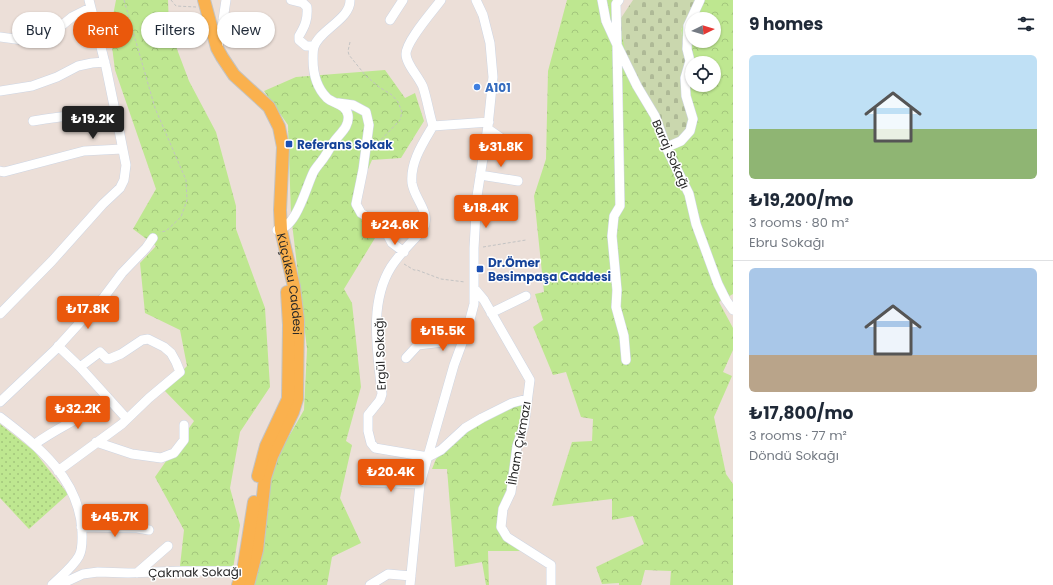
<!DOCTYPE html>
<meta charset="utf-8">
<style>
:root{--surface:#fff;--page:#f2f2f3;--text:#1f2937;--muted:#747a83;--line:#e0e1e3;--accent:#ea580c}
body{margin:0;font-family:Poppins,sans-serif;background:var(--page);color:var(--text);height:100vh;display:flex;flex-direction:column;font-size:15px;white-space:nowrap}
*{box-sizing:border-box;margin:0}
p{font-size:13px;color:var(--muted)}
.icon{flex:none;width:22px;height:22px;fill:none;stroke:currentColor;stroke-width:2;stroke-linecap:round;stroke-linejoin:round}
.map{position:relative;flex:1;overflow:hidden}
.panel{display:flex;flex-direction:column;background:var(--surface);width:320px}
.panel>*{flex:none}
.banner{position:absolute;left:12px;top:12px;width:380px;height:36px;display:flex;gap:8px}
.needle{width:26px;rotate:85deg}
.fabs{position:absolute;left:685px;top:12px;display:grid;gap:8px}
.fabs a{display:grid;place-items:center;width:36px;height:36px;border-radius:50%;background:var(--surface);box-shadow:0 1px 3px #0004;font-size:20px}
.price{position:absolute;translate:-50% -34px;padding:0 9px;border-radius:4px;background:var(--accent);color:#fff;font-size:13px;line-height:26px;filter:drop-shadow(0 1px 2px #0008)}
.price::after{content:'';position:absolute;left:50%;top:24px;width:12px;height:9px;margin-left:-6px;background:inherit;clip-path:polygon(0 0,100% 0,50% 100%)}
.price.selected{background:#222;color:#fff}
ul{padding:0;list-style:none}
li{display:grid;align-content:center;gap:8px;height:212px;padding:0 16px}
li+li{border-top:1px solid var(--line)}
li span{display:grid;place-items:center;height:124px;border-radius:6px;color:#555}
li>.icon{margin-inline-start:auto}
span .icon{width:72px;height:72px;fill:#fffc;stroke-width:1}
li b{font-size:17px}
h2{display:flex;justify-content:space-between;align-items:center;height:48px;padding:0 16px;font-size:17px}
.tag{padding:0 14px;border-radius:18px;background:var(--surface);box-shadow:0 1px 3px #0004;font-size:14px;line-height:36px}
.tag.selected{background:var(--accent);color:#fff}
main{display:flex;flex:1;min-height:0}
.map>svg:first-child{display:block}
</style>
<main>
<div class="map">
<svg width="733" height="585" viewBox="0 0 733 585">
<defs>
<pattern id="grass-dots" width="8" height="8" patternUnits="userSpaceOnUse"><rect width="8" height="8" fill="#bee790"/><path d="M2 2h.1M6 6h.1" fill="none" stroke="#a3c67c" stroke-width="1.8" stroke-linecap="round"/></pattern>
<pattern id="forest-crowns" width="20" height="18" patternUnits="userSpaceOnUse"><rect width="20" height="18" fill="#bee790"/><path d="M2 6a3 3 0 1 1 6 0M12 15a3 3 0 1 1 6 0" fill="none" stroke="#a3c67c"/></pattern>
<pattern id="cemetery-stones" width="16" height="16" patternUnits="userSpaceOnUse"><rect width="16" height="16" fill="#cad7ae"/><path d="M2 7V4a2 2 0 0 1 4 0v3zM10 15v-3a2 2 0 0 1 4 0v3z" fill="#aeb996"/></pattern>
</defs>
<rect width="100%" height="100%" fill="#ecdfd8"/>
<!-- grass -->
<path fill="url(#grass-dots)" d="M 0,424 L 34,451 L 68,494 L 29,529 L 0,498 Z"/>
<!-- forest -->
<path fill="url(#forest-crowns)" fill-rule="evenodd" d="M 116,0 L 168,0 L 169,28 L 189,81 L 216,132 L 236,206 L 236,229 L 265,308 L 270,387 L 240,432 L 230,488 L 240,525 L 233,569 L 179,575 L 184,530 L 155,477 L 194,421 L 164,390 L 187,366 L 180,330 L 145,313 L 140,263 L 156,246 L 133,229 L 156,189 L 115,70 L 110,31 Z
M 567,0 L 613,0 L 619,21 L 687,63 L 681,30 L 695,0 L 733,0 L 733,294 L 719,302 L 733,328 L 733,350 L 723,372 L 732,376 L 714,417 L 726,474 L 733,484 L 733,585 L 670,585 L 671,571 L 645,570 L 641,585 L 619,585 L 619,583 L 602,584 L 596,567 L 644,544 L 633,516 L 612,520 L 612,499 L 552,506 L 572,442 L 592,441 L 593,419 L 581,417 L 566,372 L 553,375 L 533,327 L 543,320 L 535,294 L 544,292 L 534,196 L 546,159 L 548,71 ZM 692,19 L 714,19 L 714,41 L 692,41 ZM 692,63 L 714,63 L 714,85 L 692,85 Z
M 385,70 L 405,98 L 415,93 L 424,121 L 401,158 L 372,160 L 365,176 L 358,204 L 368,215 L 375,238 L 344,289 L 352,303 L 361,387 L 346,441 L 352,445 L 340,498 L 361,543 L 332,557 L 327,585 L 252,585 L 264,547 L 272,466 L 304,410 L 307,349 L 291,215 L 288,125 L 264,91 L 296,77 Z
M 530,399 L 503,513 L 505,535 L 533,551 L 488,551 L 489,585 L 522,585 L 486,585 L 482,562 L 455,567 L 447,469 L 432,469 L 436,459 L 467,427 Z"/>
<!-- cemetery -->
<path fill="url(#cemetery-stones)" d="M 633,0 L 695,0 L 681,30 L 687,63 L 688,118 L 686,130 L 679,139 L 670,141 L 626,54 L 619,21 Z"/>
<g fill="none" stroke-linecap="round" stroke-linejoin="round">
<!-- minor casing -->
<g stroke="#cdd5e3" stroke-width="10">
<path id="minor" d="M 291,0 L 303,3 L 307,7 C 308,19 305,26 299,36 L 299,40 L 306,46 L 314,46
M 602,0 L 606,21 L 617,45 L 620,206 L 614,216 L 612,236 L 617,290 L 616,307 L 624,336 L 626,360
M 619,0 L 616,4 L 617,45 L 637,86 L 655,116 L 667,149 L 689,194 L 696,224 L 718,284 L 726,300 L 733,310
M 390,20 L 403,0
M 0,37 L 30,41 L 43,41 L 72,17 L 90,8
M 218,47 L 223,20 L 226,0
M 0,91 L 32,86 L 57,77 L 78,66 L 92,63 L 105,62
M 338,103 L 353,105 L 366,112 L 369,125 L 363,170 L 356,204 L 361,213 L 378,224 L 385,230 L 392,243 L 404,252
M 33,121 C 63,116 86,113 116,116
M 433,126 L 489,122
M 488,129 L 520,151
M 667,147 L 681,141 L 690,131 L 693,119 L 686,96 L 685,78 L 690,61 L 687,49 L 688,26 L 700,0
M 0,171 L 4,172 L 84,151 L 122,149
M 480,175 L 518,181
M 277,230 C 297,228 306,186 314,171 C 317,166 322,161 325,156 C 328,152 330,147 333,143 C 339,134 350,127 348,115 C 346,104 334,104 327,98 C 317,88 313,73 313,59 C 313,55 313,50 314,47 C 319,30 351,19 350,0
M 474,288 L 484,300 L 530,380 L 524,426 L 517,446 L 511,492 L 503,509 L 501,527 L 507,537 L 551,565 L 551,585
M 491,313 L 526,296
M 0,314 L 52,261 L 103,204 L 120,188 L 124,180 L 126,165 L 118,125 L 106,67 L 89,0
M 406,358 L 418,345 L 443,342 L 468,327
M 80,367 L 127,419
M 0,402 L 55,350 L 85,317 L 104,297 L 122,273 L 146,248 L 153,238
M 0,417 C 38,446 80,479 82,532 C 82,539 83,549 79,556 C 73,567 61,576 52,585
M 96,442 L 132,454 L 161,458 L 174,453 L 184,440 L 184,425
M 35,444 C 58,427 85,417 108,398
M 428,457 L 375,448 L 371,443 L 368,431 L 368,415 L 380,400 L 382,394 C 378,353 368,304 391,267 C 400,253 413,241 423,229 C 432,213 414,199 412,183 C 410,162 423,143 433,126 C 429,113 427,99 423,87 C 419,77 406,64 406,54 C 406,41 433,11 441,0
M 428,457 L 441,450 L 465,428 L 482,418 L 512,403 L 527,399
M 58,471 L 122,424 L 149,398 L 180,372 L 176,362 L 171,353 L 164,347 L 148,339 L 142,340 L 121,354 L 109,359 L 107,359 L 100,352 L 80,367 L 58,346
M 364,482 L 420,484
M 81,527 L 137,528 L 149,530
M 137,573 L 168,546
M 59,585 L 83,574 L 98,572 L 128,573 L 183,571 L 247,571
M 370,585 L 388,574 L 411,576
M 410,585 L 420,484 L 454,365 L 468,327 L 474,304 L 474,248 L 477,196 L 488,126 L 493,77 L 490,43 L 483,15 L 476,0"/>
</g>
<!-- major casing -->
<g stroke="#c3c3c3" stroke-width="14">
<g id="major">
<path id="s1" d="M 204,0 L 217,48 L 222,57 L 234,75 L 269,107 L 279,127 L 283,147 L 280,210 L 281,230 L 294,287 L 298,321 L 297,399 L 293,412 L 272,456 L 265,478 L 257,550 L 248,585"/>
<path d="M 258,476 L 266,446 L 288,399 L 289,325 L 287,292"/>
<path d="M 238,585 L 243,571 L 254,502"/>
</g>
</g>
<!-- path -->
<path stroke="#c3c3c3" stroke-width="1" stroke-dasharray="3 2" stroke-linecap="butt" d="M 124,0 L 155,108 L 186,180 L 187,200 L 181,217 L 166,231 L 160,232
M 171,0 L 176,6 L 196,7
M 350,42 L 348,51 L 349,55 L 366,76 L 379,87 L 392,95 L 398,102 L 402,112 L 400,120 L 375,146
M 483,247 L 526,240
M 404,264 L 414,270 L 417,270 L 441,279 L 465,282"/>
<!-- minor -->
<use href="#minor" stroke="#fff" stroke-width="9"/>
<!-- major -->
<use href="#major" stroke="#fab14e" stroke-width="12"/>
</g>
<!-- markers -->
<circle fill="#3f7fe0" stroke="#fff" stroke-width="1.5" cx="477" cy="87" r="4"/>
<g fill="#1a4fb4" stroke="#fff" stroke-width="1.5">
<rect x="285" y="140" width="8" height="8" rx="2"/>
<rect x="476" y="265" width="8" height="8" rx="2"/>
</g>
<g text-anchor="middle" dominant-baseline="central" stroke-width="3" stroke-linejoin="round" paint-order="stroke">
<!-- shop labels -->
<g font-size="12" font-weight="bold" fill="#366cbe" stroke="#fff" text-anchor="start">
<text x="485" y="87">A101</text>
</g>
<!-- transit labels -->
<g font-size="12" font-weight="bold" fill="#164399" stroke="#fff" text-anchor="start">
<text x="297" y="144">Referans Sokak</text>
<text x="488" y="262">Dr.Ömer<tspan x="488" dy="14">Besimpaşa Caddesi</tspan></text>
</g>
<!-- street labels -->
<g font-size="12" fill="#282828" stroke="#fff">
<text transform="translate(671 154) rotate(66)">Baraj Sokağı</text>
<text stroke="none"><textPath href="#s1" startOffset="310">Küçüksu Caddesi</textPath></text>
<text transform="translate(380 354) rotate(-92)">Ergül Sokağı</text>
<text transform="translate(519 443) rotate(-80)">İlham Çıkmazı</text>
<text transform="translate(195 572) rotate(-1)">Çakmak Sokağı</text>
</g>
</g>
</svg>
<div class="fabs">
<a><svg class="needle" viewBox="-14 -14 28 28"><path d="M0-13l5 13h-10z" fill="#e53935"/><path d="M0 13l5-13h-10z" fill="#747a83"/></svg></a>
<a><svg class="icon" aria-label="locate" viewBox="0 0 24 24"><circle cx="12" cy="12" r="6"/><path d="M12 2v4M12 18v4M2 12h4M18 12h4"/></svg></a>
</div>
<b class="price selected" style="left:93px;top:140px">₺19.2K</b>
<b class="price" style="left:501px;top:168px">₺31.8K</b>
<b class="price" style="left:486px;top:229px">₺18.4K</b>
<b class="price" style="left:395px;top:246px">₺24.6K</b>
<b class="price" style="left:88px;top:330px">₺17.8K</b>
<b class="price" style="left:443px;top:352px">₺15.5K</b>
<b class="price" style="left:78px;top:430px">₺32.2K</b>
<b class="price" style="left:391px;top:493px">₺20.4K</b>
<b class="price" style="left:115px;top:538px">₺45.7K</b>
<div class="banner">
<a class="tag">Buy</a>
<a class="tag selected">Rent</a>
<a class="tag">Filters</a>
<a class="tag">New</a>
</div>
</div>
<section class="panel">
<h2>9 homes<svg class="icon" aria-label="filters" viewBox="0 0 24 24"><path d="M4 7h16M4 17h16"/><circle cx="9" cy="7" r="2"/><circle cx="15" cy="17" r="2"/></svg></h2>
<ul>
<li><span style="background:linear-gradient(#bfe0f5 60%,#8fb573 0)"><svg class="icon" aria-label="home" viewBox="0 0 24 24"><path d="M3 11l9-7 9 7M6 9v11h12V9"/></svg></span><div><b>₺19,200/mo</b><p>3 rooms · 80 m²</p><p>Ebru Sokağı</p></div></li>
<li><span style="background:linear-gradient(#a9c7e8 70%,#b9a48a 0)"><svg class="icon" aria-label="home" viewBox="0 0 24 24"><path d="M3 11l9-7 9 7M6 9v11h12V9"/></svg></span><div><b>₺17,800/mo</b><p>3 rooms · 77 m²</p><p>Döndü Sokağı</p></div></li>
</ul>
</section>
</main>
